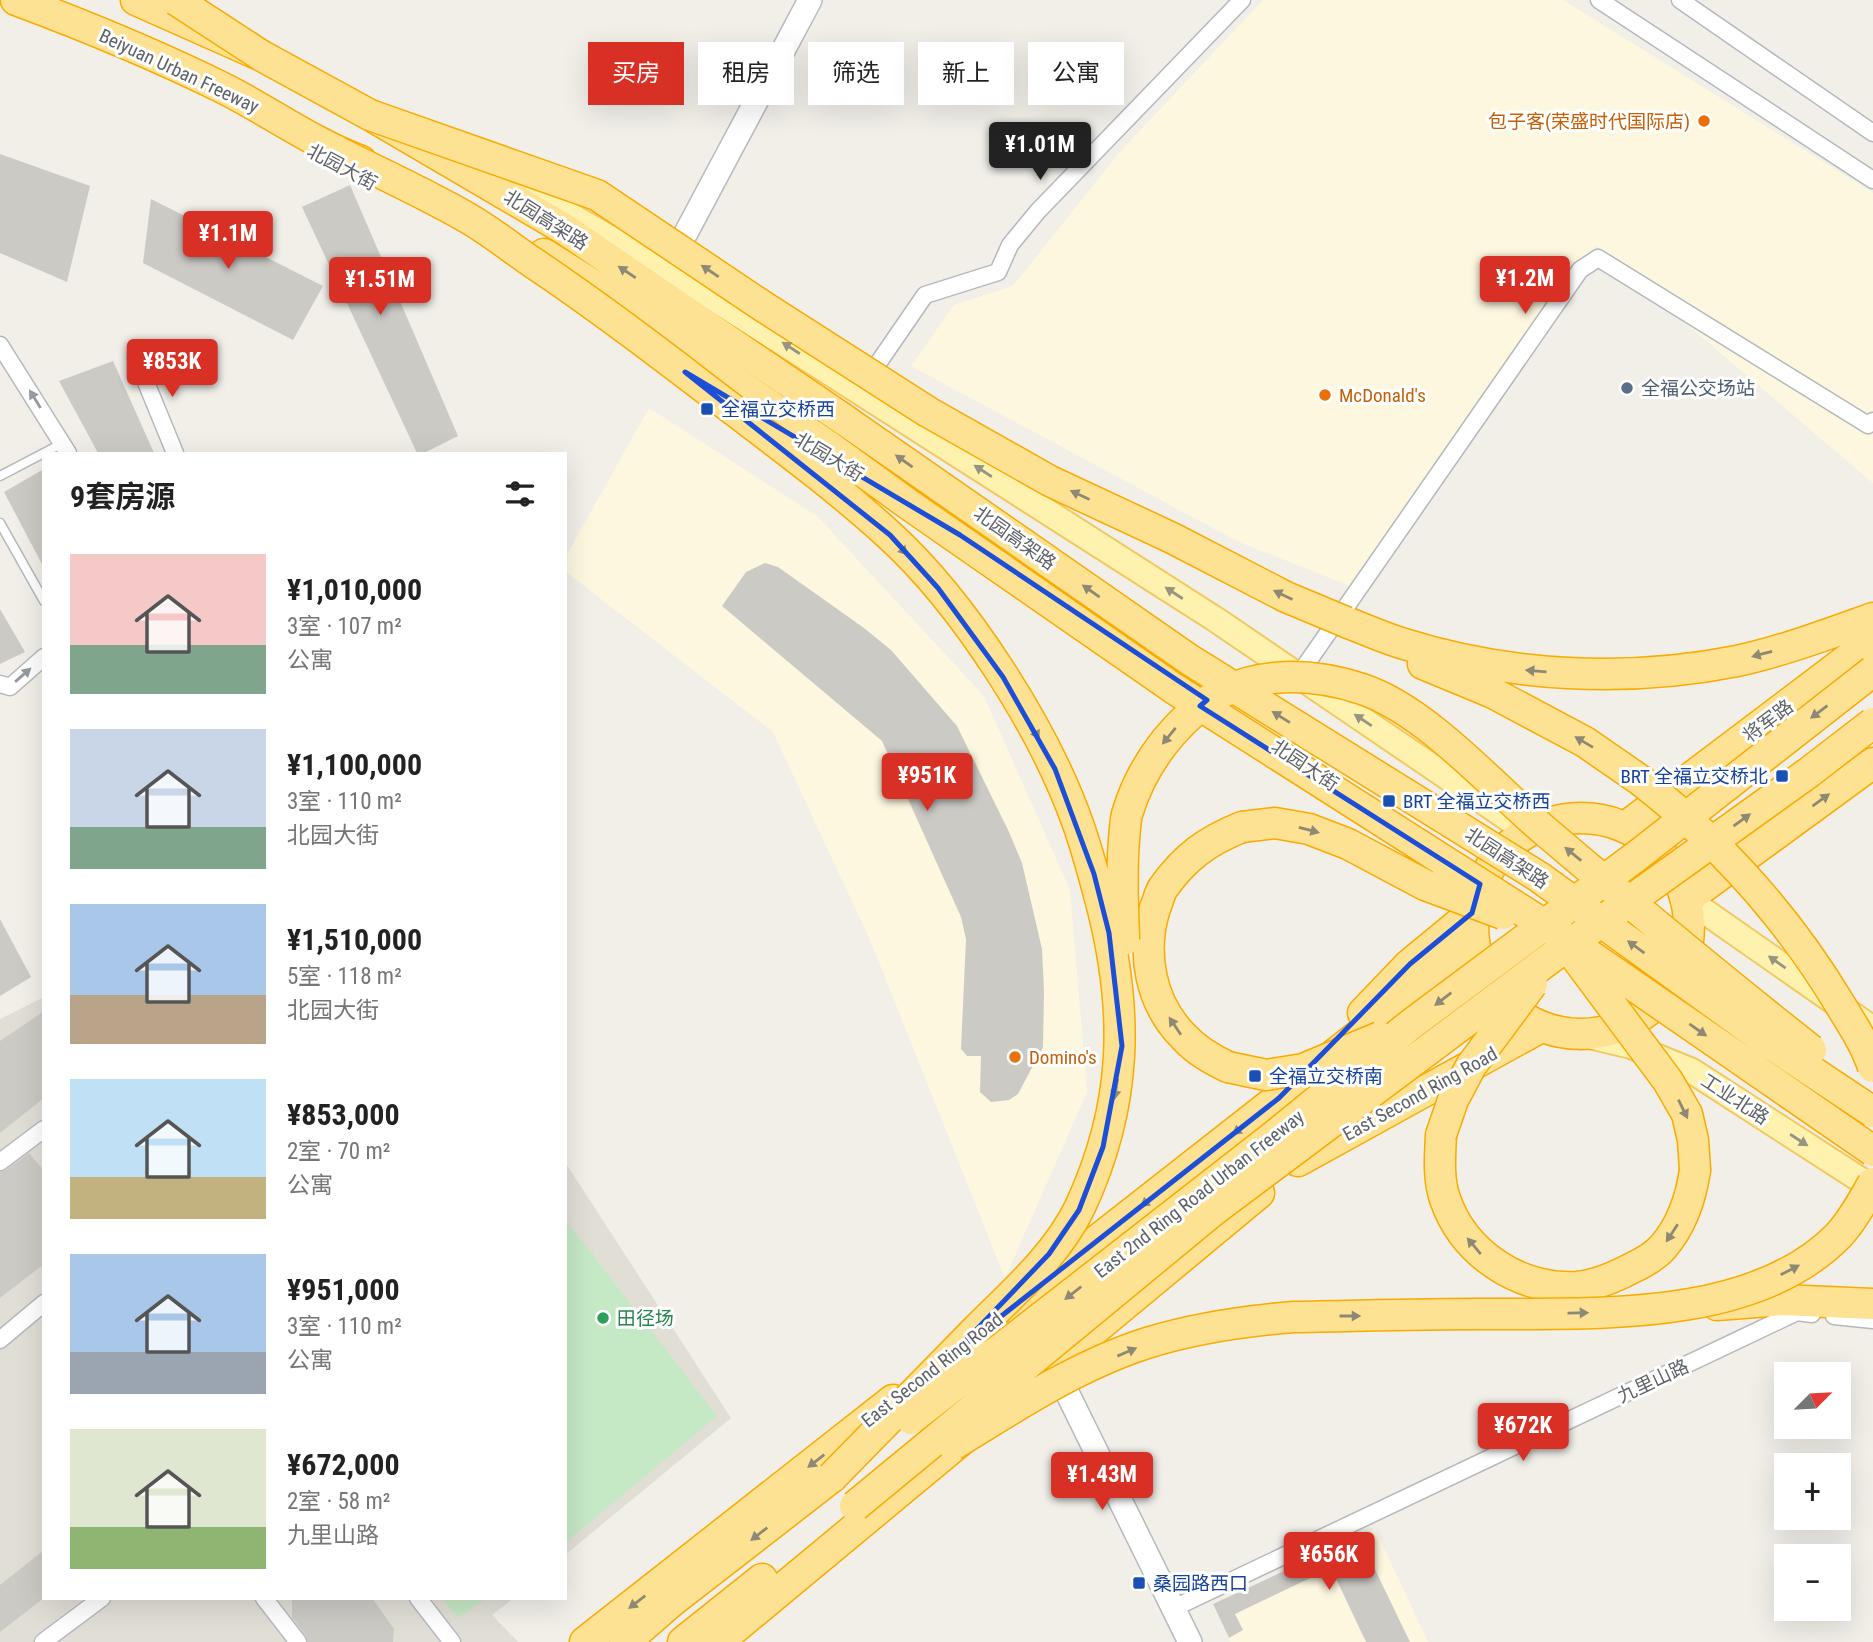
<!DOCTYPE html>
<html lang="zh">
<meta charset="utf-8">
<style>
:root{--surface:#fff;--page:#f2f2f2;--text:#222;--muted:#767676;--accent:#d93025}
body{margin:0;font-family:"Roboto Condensed","Noto Sans SC",sans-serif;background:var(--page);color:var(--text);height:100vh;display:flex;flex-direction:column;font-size:26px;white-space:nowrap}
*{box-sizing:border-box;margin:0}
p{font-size:23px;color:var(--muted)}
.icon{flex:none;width:38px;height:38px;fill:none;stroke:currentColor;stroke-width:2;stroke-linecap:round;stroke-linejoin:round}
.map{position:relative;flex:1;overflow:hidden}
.sheet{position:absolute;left:42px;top:452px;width:525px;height:1148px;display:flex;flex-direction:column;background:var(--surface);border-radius:0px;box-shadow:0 7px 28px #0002}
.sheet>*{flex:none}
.banner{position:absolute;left:588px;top:42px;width:665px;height:63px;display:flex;gap:14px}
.needle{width:46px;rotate:66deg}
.buttons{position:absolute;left:1774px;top:1362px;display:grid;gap:14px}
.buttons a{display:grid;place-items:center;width:77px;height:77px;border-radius:0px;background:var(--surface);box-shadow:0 7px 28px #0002;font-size:35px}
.price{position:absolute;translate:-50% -60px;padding:0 16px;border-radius:7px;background:var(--accent);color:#fff;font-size:23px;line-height:46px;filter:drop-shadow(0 2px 4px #0008)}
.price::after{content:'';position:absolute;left:50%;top:42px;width:21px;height:16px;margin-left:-10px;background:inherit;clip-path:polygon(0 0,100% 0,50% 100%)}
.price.active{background:#222;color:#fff}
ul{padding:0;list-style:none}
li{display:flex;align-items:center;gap:21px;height:175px;padding:0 28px}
li span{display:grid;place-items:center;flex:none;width:196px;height:140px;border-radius:0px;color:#555}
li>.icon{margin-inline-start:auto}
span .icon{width:84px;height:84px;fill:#fffc;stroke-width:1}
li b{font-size:30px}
h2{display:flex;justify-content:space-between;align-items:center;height:84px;padding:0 28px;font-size:30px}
.tag{padding:0 24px;border-radius:0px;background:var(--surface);box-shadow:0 7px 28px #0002;font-size:24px;line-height:63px}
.tag.active{background:var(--accent);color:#fff}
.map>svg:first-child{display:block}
</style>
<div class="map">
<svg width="1873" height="1642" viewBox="0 0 1873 1642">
<rect width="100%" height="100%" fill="#f1efe8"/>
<!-- commercial -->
<path fill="#fef7e0" d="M 1263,0 L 1563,0 L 1873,193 L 1873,483 L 1595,246 L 1355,588 L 1239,542 L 911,366 L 954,305 L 1013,286 L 1118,154 Z
M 649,408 L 817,516 L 984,696 L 1070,890 L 1087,1092 L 1005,1278 L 871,942 L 773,732 L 565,571 L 565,558 Z
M 1375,1529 L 1428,1642 L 1230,1642 L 1213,1604 Z"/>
<!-- education -->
<path fill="#e1ded6" d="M 44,997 L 44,1598 L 514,1598 L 492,1615 L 518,1642 L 0,1642 L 0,1019 Z
M 565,1162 L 731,1418 L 565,1555 Z"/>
<!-- green -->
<path fill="#c5e8c5" d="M 565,1219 L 717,1416 L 565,1543 Z
M 442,1598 L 487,1598 L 458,1618 Z"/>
<!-- building -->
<path fill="#cccac5" d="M 0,154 L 90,186 L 67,282 L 0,253 Z
M 350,185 L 458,436 L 424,453 L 417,453 L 302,207 Z
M 151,199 L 323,286 L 293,340 L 143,263 Z
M 113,361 L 154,453 L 98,453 L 59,381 Z
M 44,469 L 44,568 L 4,492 Z
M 765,563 L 778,567 L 864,628 L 891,650 L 957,726 L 1009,832 L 1022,863 L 1042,949 L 1044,991 L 1043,1047 L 1018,1094 L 1009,1100 L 991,1102 L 980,1092 L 981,1056 L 967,1056 L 961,1049 L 966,939 L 961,917 L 882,741 L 722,606 L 746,572 Z
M 0,609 L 25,652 L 0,664 Z
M 0,919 L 31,977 L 0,996 Z
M 44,1011 L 44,1098 L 0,1133 L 0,1041 Z
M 29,1153 L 44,1171 L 44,1264 L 0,1298 L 0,1172 L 6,1170 Z
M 1362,1535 L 1369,1550 L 1366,1551 L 1410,1642 L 1366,1642 L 1331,1568 L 1235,1614 L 1243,1630 L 1229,1638 L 1213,1604 Z
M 44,1550 L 44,1598 L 0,1632 L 0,1585 Z
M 292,1598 L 372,1598 L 394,1629 L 393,1642 L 308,1642 L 306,1636 L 292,1617 Z"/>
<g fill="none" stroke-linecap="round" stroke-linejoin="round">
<!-- lane casing -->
<g stroke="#b5b8bc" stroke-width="11">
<path id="lane" d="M 0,476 L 63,443
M 0,523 L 44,601"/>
</g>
<!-- street casing -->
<g stroke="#b5b8bc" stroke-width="19">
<path id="street" d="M 1599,0 L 1873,180
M 1680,0 L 1873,133
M 0,345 L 68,453
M 136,358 L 175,453
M 870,375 L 925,295 L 998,272 L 1010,245 L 1038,211 L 1242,0
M 1298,676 L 1580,270 L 1598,258 L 1868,425 L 1873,421
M 0,684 L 10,687 L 44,657
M 0,1162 L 44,1129
M 1834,1316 L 1873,1320
M 0,1340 L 44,1303
M 264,1598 L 298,1642
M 418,1598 L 452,1642
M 1174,1608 L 1797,1312 L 1812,1314
M 43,1642 L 102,1598"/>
</g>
<!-- secondary casing -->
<g stroke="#b6babf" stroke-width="26">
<path id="secondary" d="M 671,261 L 810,0
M 1054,1366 L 1190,1642"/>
</g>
<!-- primary casing -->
<g stroke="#f2c960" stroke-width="28">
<path id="primary" d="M 483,165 L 705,293 L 1215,619 L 1525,830
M 1687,899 L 1873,1029
M 1585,1035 L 1631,1046 L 1692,1071 L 1873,1188"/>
</g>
<!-- highway casing -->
<g stroke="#f9ab00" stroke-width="33">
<path id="highway" d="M 16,0 C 86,26 156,55 223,88 C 269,111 312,143 361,161
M 136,0 L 262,56 L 370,115 L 566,230 L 846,421
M 544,254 L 617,300 L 828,446
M 1346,622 C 1364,629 1382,637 1401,643 C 1508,677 1626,683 1737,661 C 1783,651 1828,634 1873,618
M 1423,664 L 1493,693 L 1585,742 L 1640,780
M1473 926a108 108 0 1 1 216 0a108 108 0 1 1-216 0Z
M 1627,826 L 1873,640
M 1687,899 L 1873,763
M 1363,1013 L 1410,964 L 1472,913
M 1228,1067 C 1211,1059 1197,1051 1184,1037 C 1150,1003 1141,953 1155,908 C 1158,902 1159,894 1163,888 C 1185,857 1207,841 1242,827
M 1441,1135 C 1440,1156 1438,1179 1445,1199 C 1464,1254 1519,1290 1577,1287 C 1597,1285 1615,1277 1632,1268 C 1643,1263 1655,1256 1663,1247 C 1682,1225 1691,1198 1695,1170
M 1298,1161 L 1541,1027
M 1717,1305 L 1782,1300 L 1873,1304
M 1012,1307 L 1474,945
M 585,1642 L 893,1400
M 625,1642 L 671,1602 L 832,1477
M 683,1642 L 762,1579
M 718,1642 L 1259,1193"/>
</g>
<!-- lane -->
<use href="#lane" stroke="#fff" stroke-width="8"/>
<!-- street -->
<use href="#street" stroke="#fff" stroke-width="16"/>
<!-- secondary -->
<use href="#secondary" stroke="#fff" stroke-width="23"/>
<!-- primary -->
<use href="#primary" stroke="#fff2af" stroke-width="24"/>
<!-- highway -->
<use href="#highway" stroke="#fde293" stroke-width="30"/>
<!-- highway-bridge casing -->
<g stroke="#f9ab00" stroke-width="33" stroke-linecap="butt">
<path id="highway-bridge" d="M 176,0 L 262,56
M 370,115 L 597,195 L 764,307 L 928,412 L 1050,481 L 1172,538 L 1286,597 L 1346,622
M 338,152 C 380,173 424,193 466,217 C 489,230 510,247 532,262 C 592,302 649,345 706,389 C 767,436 831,482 888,534 C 964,603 1044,728 1078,824 C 1087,849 1094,876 1101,902 C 1129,1010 1128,1104 1080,1207 C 1057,1255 1013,1293 976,1330 C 928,1379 880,1428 832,1477
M 846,421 L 1190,660 L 1539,877 L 1765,1040 L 1873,1112
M 828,446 L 908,504 L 1173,688 L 1559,934 L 1873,1151
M 1640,780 C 1720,842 1789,919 1841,1006 C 1853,1026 1866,1045 1873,1067
M 1242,827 L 1275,823 L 1309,829 L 1348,844 L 1425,885 L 1503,914
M 1124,940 C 1123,906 1121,874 1124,840 C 1125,831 1125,822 1127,814 C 1139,774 1162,740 1192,713 C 1239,671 1304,670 1362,689 C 1426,710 1493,787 1545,831 C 1632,905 1721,979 1811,1050
M 1574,955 L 1668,1081 L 1687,1114 L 1693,1140 L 1695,1170
M 1228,1067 L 1266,1075 L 1303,1069 L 1380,1037
M 1441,1135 L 1453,1100 L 1471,1066 L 1532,984
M 911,1419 L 1274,1136 L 1410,1025 L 1638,855 L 1873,671
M 953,1445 C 1014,1407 1078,1365 1147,1343 C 1195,1328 1244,1321 1294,1317 C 1356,1316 1418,1314 1480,1314 C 1592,1313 1752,1323 1838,1236 C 1852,1221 1863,1201 1873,1183
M 855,1506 L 1214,1210 L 1552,957 L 1808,773 L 1873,723"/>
</g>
<!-- highway-bridge -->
<use href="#highway-bridge" stroke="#fde293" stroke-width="30"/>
</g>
<!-- one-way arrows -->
<defs><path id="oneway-solid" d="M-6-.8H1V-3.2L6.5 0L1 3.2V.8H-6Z" transform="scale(1.75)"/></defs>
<g fill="#8e8975">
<use href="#oneway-solid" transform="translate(710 271) rotate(-146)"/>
<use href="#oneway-solid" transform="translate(627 272) rotate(-146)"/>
<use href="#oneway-solid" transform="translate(904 461) rotate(-145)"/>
<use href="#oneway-solid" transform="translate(1080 495) rotate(-155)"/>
<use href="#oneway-solid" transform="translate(900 547) rotate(47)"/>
<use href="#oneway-solid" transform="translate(1091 591) rotate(-145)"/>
<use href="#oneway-solid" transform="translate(1283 595) rotate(-154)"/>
<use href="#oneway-solid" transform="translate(1762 654) rotate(165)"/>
<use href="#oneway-solid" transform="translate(1536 671) rotate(-175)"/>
<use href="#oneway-solid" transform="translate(1819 712) rotate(143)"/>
<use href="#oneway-solid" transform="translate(1281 717) rotate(-148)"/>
<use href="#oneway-solid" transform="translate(1034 730) rotate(61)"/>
<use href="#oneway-solid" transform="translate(1169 736) rotate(129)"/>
<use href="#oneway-solid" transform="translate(1584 742) rotate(-149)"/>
<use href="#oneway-solid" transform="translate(1821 800) rotate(-36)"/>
<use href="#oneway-solid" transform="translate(1742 820) rotate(-36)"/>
<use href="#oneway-solid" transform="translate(1309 830) rotate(15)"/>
<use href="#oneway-solid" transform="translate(1573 854) rotate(-141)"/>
<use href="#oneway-solid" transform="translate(1636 947) rotate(-144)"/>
<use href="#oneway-solid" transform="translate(1443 999) rotate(142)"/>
<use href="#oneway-solid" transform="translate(1175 1026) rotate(-124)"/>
<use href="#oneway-solid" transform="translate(1698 1030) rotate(35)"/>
<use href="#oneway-solid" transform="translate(1116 1089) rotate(99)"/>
<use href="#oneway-solid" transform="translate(1683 1109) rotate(64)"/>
<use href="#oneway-solid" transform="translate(1241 1128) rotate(142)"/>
<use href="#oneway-solid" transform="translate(1149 1200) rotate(142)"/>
<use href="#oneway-solid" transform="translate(1672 1233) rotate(123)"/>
<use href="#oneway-solid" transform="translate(1474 1246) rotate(-130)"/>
<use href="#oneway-solid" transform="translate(1790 1270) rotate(-27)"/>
<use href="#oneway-solid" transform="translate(1073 1293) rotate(142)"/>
<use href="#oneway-solid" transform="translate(1578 1313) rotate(-1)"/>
<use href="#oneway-solid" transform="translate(1350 1316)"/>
<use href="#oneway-solid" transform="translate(1127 1352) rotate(-23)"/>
<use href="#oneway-solid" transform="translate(816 1461) rotate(142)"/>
<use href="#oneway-solid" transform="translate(759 1534) rotate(142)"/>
<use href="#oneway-solid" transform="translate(637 1602) rotate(142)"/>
</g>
<g fill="#979581">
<use href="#oneway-solid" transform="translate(791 348) rotate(-147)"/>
<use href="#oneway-solid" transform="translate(983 471) rotate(-147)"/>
<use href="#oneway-solid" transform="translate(1174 593) rotate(-147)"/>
<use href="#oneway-solid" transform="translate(1363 720) rotate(-146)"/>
<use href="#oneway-solid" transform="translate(1777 962) rotate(-145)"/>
<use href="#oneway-solid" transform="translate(1799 1140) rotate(33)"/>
</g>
<g fill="#979a9d">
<use href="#oneway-solid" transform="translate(35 399) rotate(-122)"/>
<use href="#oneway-solid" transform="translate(23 675) rotate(-41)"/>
</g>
<!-- marked area -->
<path fill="none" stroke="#1d4ed8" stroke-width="5" stroke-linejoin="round" d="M 685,372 L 960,535 L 1207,700 L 1200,706 L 1480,884 L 1472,913 L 1410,964 L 1279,1098 L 953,1354 L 1049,1254 L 1079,1210 L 1103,1147 L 1122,1046 L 1109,933 L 1094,874 L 1055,769 L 1003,677 L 938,588 L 890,535 Z"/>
<!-- markers -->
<g fill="#e8710a" stroke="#fff" stroke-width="2.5">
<circle cx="1704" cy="121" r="7"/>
<circle cx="1325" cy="395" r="7"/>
<circle cx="1015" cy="1057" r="7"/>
</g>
<circle fill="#5c6f8a" stroke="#fff" stroke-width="2.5" cx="1627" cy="388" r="7"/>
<g fill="#1a4fb4" stroke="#fff" stroke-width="2.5">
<rect x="700" y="402" width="14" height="14" rx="3.5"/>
<rect x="1775" y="769" width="14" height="14" rx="3.5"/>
<rect x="1382" y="794" width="14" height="14" rx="3.5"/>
<rect x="1248" y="1069" width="14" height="14" rx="3.5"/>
<rect x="1132" y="1576" width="14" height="14" rx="3.5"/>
</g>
<circle fill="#2e9e5b" stroke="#fff" stroke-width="2.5" cx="603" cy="1318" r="7"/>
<g text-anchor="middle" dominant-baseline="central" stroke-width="6" stroke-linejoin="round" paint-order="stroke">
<!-- street labels -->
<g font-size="19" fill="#5f6368" stroke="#fff">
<text transform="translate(179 71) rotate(25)">Beiyuan Urban Freeway</text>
<text transform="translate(342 167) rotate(28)">北园大街</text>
<text transform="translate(546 220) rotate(32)">北园高架路</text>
<text transform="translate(829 457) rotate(31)">北园大街</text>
<text transform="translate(1015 538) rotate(35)">北园高架路</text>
<text transform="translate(1768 721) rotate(-37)">将军路</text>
<text transform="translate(1305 765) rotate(34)">北园大街</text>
<text transform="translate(1507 858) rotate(33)">北园高架路</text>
<text transform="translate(1420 1094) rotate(-29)">East Second Ring Road</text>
<text transform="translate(1735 1099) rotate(33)">工业北路</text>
<text transform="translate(1199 1194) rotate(-38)">East 2nd Ring Road Urban Freeway</text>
<text transform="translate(932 1370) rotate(-38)">East Second Ring Road</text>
<text transform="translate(1653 1381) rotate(-25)">九里山路</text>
</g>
<!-- food labels -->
<g font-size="19" fill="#c56008" stroke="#fff" text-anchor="start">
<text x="1690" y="121" text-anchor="end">包子客(荣盛时代国际店)</text>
<text x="1339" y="395">McDonald's</text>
<text x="1029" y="1057">Domino's</text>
</g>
<!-- service labels -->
<g font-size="19" fill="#4e5e75" stroke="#fff" text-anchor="start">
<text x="1641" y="388">全福公交场站</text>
</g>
<!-- transit labels -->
<g font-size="19" fill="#164399" stroke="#fff" text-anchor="start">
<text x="721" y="409">全福立交桥西</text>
<text x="1768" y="776" text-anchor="end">BRT 全福立交桥北</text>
<text x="1403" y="801">BRT 全福立交桥西</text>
<text x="1269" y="1076">全福立交桥南</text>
<text x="1153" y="1583">桑园路西口</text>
</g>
<!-- leisure labels -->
<g font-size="19" fill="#27864d" stroke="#fff" text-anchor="start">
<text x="617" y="1318">田径场</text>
</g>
</g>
</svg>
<div class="buttons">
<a><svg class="needle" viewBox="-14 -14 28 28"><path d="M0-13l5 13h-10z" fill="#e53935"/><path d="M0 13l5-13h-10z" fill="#767676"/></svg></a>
<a>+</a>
<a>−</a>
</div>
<b class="price active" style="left:1040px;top:182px">¥1.01M</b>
<b class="price" style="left:228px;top:271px">¥1.1M</b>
<b class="price" style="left:1525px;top:316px">¥1.2M</b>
<b class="price" style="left:380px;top:317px">¥1.51M</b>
<b class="price" style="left:172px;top:399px">¥853K</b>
<b class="price" style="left:927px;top:813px">¥951K</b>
<b class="price" style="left:1523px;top:1463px">¥672K</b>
<b class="price" style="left:1102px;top:1512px">¥1.43M</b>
<b class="price" style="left:1329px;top:1592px">¥656K</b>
<div class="banner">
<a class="tag active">买房</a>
<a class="tag">租房</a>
<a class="tag">筛选</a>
<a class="tag">新上</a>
<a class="tag">公寓</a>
</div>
<section class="sheet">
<h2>9套房源<svg class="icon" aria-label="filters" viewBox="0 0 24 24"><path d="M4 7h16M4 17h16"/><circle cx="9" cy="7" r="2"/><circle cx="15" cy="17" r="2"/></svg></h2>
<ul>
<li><span style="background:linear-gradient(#f6c9c9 65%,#7fa58c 0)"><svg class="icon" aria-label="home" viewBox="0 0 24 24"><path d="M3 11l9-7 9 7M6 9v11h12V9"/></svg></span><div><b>¥1,010,000</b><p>3室 · 107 m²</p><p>公寓</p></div></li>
<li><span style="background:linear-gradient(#c9d6e8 70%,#7fa58c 0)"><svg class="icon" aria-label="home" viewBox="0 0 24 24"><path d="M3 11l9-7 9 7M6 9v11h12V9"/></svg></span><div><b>¥1,100,000</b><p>3室 · 110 m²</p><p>北园大街</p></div></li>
<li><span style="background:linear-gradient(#a9c7e8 65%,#b9a48a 0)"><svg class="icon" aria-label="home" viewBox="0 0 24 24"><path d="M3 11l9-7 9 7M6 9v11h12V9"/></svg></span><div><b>¥1,510,000</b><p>5室 · 118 m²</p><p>北园大街</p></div></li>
<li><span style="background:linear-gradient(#bfe0f5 70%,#c2b280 0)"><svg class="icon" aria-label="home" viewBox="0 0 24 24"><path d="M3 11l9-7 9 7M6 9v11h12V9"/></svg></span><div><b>¥853,000</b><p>2室 · 70 m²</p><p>公寓</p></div></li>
<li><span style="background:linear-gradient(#a9c7e8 70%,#9aa5b1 0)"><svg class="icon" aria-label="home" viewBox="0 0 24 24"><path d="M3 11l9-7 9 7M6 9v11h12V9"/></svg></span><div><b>¥951,000</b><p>3室 · 110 m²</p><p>公寓</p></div></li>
<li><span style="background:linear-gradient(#dfe7d0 70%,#8fb573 0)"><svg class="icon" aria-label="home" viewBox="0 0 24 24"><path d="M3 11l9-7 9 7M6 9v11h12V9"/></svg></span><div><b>¥672,000</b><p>2室 · 58 m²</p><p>九里山路</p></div></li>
</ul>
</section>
</div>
